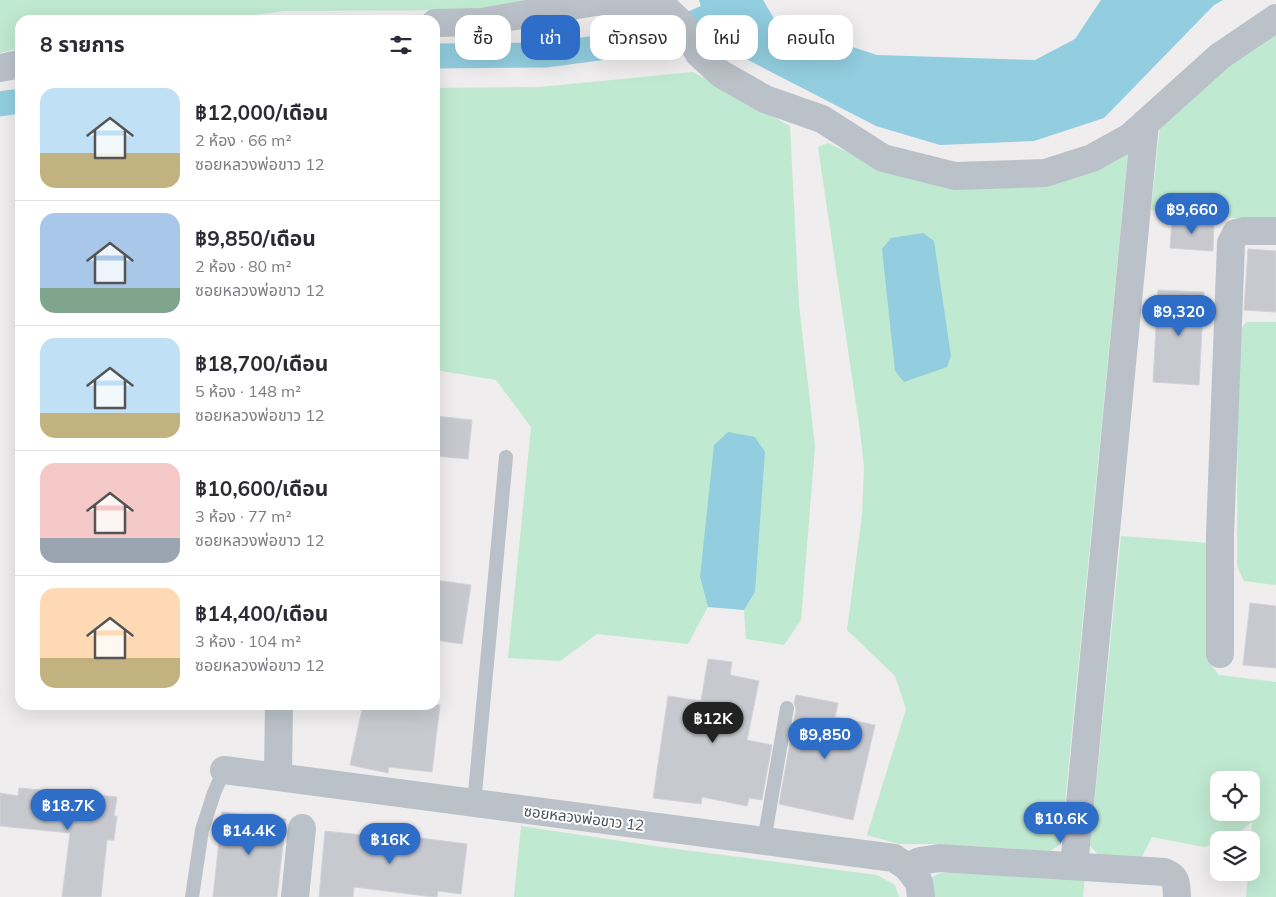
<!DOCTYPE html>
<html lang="th">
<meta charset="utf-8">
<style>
:root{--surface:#fff;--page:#f7f7f7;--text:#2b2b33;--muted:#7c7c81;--line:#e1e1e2;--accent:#2e6dc8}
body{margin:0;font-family:Mulish,"Noto Sans Thai",sans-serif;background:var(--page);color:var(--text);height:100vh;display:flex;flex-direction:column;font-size:19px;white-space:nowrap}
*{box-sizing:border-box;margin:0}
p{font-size:16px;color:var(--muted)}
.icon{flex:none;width:28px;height:28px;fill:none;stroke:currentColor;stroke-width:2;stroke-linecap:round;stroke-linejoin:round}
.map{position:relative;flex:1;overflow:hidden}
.side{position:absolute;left:15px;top:15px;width:425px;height:695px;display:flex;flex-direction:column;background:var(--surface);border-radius:15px;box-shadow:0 5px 20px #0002}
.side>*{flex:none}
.banner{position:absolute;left:455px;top:15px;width:475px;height:45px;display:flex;gap:10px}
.buttons{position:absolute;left:1210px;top:771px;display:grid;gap:10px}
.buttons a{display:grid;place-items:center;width:50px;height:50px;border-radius:10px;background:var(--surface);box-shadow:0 5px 20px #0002;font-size:25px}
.price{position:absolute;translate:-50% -42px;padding:0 11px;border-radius:18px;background:var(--accent);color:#fff;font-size:16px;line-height:32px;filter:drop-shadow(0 1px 2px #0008)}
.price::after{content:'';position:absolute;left:50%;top:30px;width:15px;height:11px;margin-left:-8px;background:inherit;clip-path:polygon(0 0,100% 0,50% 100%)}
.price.current{background:#222;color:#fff}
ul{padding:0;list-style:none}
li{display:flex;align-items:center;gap:15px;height:125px;padding:0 25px}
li+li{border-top:1px solid var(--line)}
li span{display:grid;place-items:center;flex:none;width:140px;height:100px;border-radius:15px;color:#555}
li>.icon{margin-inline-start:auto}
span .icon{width:60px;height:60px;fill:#fffc;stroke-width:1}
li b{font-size:21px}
h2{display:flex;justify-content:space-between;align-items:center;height:60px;padding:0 25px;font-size:21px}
.pill{padding:0 18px;border-radius:15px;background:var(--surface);box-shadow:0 5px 20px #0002;font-size:18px;line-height:45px}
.pill.current{background:var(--accent);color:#fff}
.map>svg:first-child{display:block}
</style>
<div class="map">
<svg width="1276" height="897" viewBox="0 0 1276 897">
<rect width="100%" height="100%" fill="#efeded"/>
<!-- green -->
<path fill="#c0e9d1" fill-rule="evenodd" d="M 0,0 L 554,0 L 480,10 L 285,11 L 220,20 L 20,20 L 20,48 L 0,53 Z
M 1276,27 L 1276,222 L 1151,210 L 1160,126 L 1230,60 Z
M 693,72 L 790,126 L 799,304 L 815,447 L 801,620 L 784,645 L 746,639 L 744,610 L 755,592 L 700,577 L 708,607 L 688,644 L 597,634 L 560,661 L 508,658 L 531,427 L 496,380 L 435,370 L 435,88 L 540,87 Z
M 828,143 L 888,171 L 1002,185 L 1056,184 L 1128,153 L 1061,844 L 1050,851 L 938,844 L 899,844 L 867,835 L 906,709 L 895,676 L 847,630 L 862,515 L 864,468 L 860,431 L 818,147 Z
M 1247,322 L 1276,322 L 1276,585 L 1244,581 L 1237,566 L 1238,331 Z
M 1121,536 L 1210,543 L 1211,665 L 1219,675 L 1276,682 L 1276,897 L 1246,897 L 1248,873 L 1251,872 L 1251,840 L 1252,822 C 1242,830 1232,840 1219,840 L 1219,842 L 1204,847 L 1152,837 L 1140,861 L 1101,857 L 1090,846 ZM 1219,780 L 1251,780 L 1251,812 L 1219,812 Z
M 521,826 L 661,847 L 877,875 L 895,885 L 899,897 L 514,897 Z
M 956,870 L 1085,877 L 1083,897 L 929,897 L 927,881 L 938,874 Z"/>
<!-- water -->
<path fill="#92cee0" d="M 699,0 L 763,0 L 776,22 L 877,55 L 1035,60 L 1075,39 L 1101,0 L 1223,0 L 1214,5 L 1104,118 L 1034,141 L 940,145 L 876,126 L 711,41 Z
M 923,233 L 934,241 L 951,356 L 947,367 L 904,382 L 895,371 L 882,249 L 891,238 Z
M 728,432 L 755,437 L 765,452 L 755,592 L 744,610 L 708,607 L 700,577 L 714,445 Z"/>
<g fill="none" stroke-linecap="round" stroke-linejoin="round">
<!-- canal -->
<path stroke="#92cee0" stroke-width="25" d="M 435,56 L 545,55 L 651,41 L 728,8
M 0,104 L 20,101"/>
</g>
<!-- building -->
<path fill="#c8c9cf" stroke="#d2d3d8" d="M 1172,219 L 1214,222 L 1213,251 L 1170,248 Z
M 1248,249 L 1276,251 L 1276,312 L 1244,310 Z
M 1158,290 L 1204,292 L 1199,385 L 1153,382 Z
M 435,416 L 472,420 L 468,459 L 435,456 Z
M 435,580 L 471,585 L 462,644 L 435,640 Z
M 1250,603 L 1276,606 L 1276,668 L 1243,665 Z
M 708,659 L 732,662 L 730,675 L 759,681 L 747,740 L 772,745 L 762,800 L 749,798 L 747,806 L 702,797 L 701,804 L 653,798 L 668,696 L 701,701 Z
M 796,695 L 838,703 L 835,717 L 875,725 L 853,820 L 779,804 L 796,709 L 794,703 Z
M 363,705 L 440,705 L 432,772 L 389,767 L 388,773 L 350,765 Z
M 19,788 L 117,797 L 114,816 L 117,816 L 114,840 L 107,840 L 101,897 L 62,897 L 70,833 L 0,826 L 0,793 L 18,796 Z
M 222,812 L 286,819 L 277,897 L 213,897 Z
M 325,831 L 372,836 L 373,832 L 467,844 L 461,894 L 438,891 L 437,897 L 433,897 L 354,887 L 353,897 L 319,897 Z"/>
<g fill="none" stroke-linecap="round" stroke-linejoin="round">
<!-- lane -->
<path stroke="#bac1c8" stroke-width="14" d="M 474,804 L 506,457
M 764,841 L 787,708
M 192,897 L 202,830 L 214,793 L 224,770"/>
<!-- street -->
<path stroke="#bac1c8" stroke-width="28" d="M 435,23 L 482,22 L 595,2 L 636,1 L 665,8 L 683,25 L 699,54 L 721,74 L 765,99 L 799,111 L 822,119 L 883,158 L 955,176 L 1045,173 L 1092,158 L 1130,137 L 1220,56 L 1276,18
M 0,68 L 20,64
M 1220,654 L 1220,535 L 1231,243 L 1236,233 L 1244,231 L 1276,231
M 224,770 L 894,858 L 907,867 L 919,882 L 921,897
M 278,777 L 279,705
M 1074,866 L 1145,123
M 907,867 L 920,861 L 939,858 L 1164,872 C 1178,877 1176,884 1177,897
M 295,897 L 302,828"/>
</g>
<g text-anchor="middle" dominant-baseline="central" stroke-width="4" stroke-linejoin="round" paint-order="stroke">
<!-- street labels -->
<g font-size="15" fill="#485058" stroke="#fff">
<text transform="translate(584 818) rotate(7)">ซอยหลวงพ่อขาว 12</text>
</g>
</g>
</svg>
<div class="buttons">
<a><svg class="icon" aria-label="locate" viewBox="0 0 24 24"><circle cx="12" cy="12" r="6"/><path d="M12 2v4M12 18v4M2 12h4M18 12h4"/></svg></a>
<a><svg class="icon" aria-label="layers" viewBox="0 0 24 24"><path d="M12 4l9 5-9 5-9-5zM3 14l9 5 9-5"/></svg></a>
</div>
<b class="price" style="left:1192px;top:235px">฿9,660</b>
<b class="price" style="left:1179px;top:337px">฿9,320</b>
<b class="price current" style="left:713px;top:744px">฿12K</b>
<b class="price" style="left:825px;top:760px">฿9,850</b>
<b class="price" style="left:68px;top:831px">฿18.7K</b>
<b class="price" style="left:1061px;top:844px">฿10.6K</b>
<b class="price" style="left:249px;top:856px">฿14.4K</b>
<b class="price" style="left:390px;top:865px">฿16K</b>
<div class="banner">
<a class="pill">ซื้อ</a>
<a class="pill current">เช่า</a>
<a class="pill">ตัวกรอง</a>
<a class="pill">ใหม่</a>
<a class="pill">คอนโด</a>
</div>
<section class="side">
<h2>8 รายการ<svg class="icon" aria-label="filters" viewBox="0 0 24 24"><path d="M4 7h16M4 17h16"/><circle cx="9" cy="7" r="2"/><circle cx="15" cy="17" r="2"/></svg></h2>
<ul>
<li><span style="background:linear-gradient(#bfe0f5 65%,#c2b280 0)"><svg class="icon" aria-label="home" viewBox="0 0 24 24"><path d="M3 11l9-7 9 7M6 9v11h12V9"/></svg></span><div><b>฿12,000/เดือน</b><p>2 ห้อง · 66 m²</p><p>ซอยหลวงพ่อขาว 12</p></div></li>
<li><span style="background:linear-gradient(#a9c7e8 75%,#7fa58c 0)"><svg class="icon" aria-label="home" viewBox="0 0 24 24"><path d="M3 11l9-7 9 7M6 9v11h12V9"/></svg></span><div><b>฿9,850/เดือน</b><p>2 ห้อง · 80 m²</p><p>ซอยหลวงพ่อขาว 12</p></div></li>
<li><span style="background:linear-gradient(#bfe0f5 75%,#c2b280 0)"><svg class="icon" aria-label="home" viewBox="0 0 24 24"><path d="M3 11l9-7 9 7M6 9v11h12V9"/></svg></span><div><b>฿18,700/เดือน</b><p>5 ห้อง · 148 m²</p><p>ซอยหลวงพ่อขาว 12</p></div></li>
<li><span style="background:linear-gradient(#f6c9c9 75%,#9aa5b1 0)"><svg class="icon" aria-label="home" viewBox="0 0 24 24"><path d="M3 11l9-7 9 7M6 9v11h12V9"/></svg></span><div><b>฿10,600/เดือน</b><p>3 ห้อง · 77 m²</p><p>ซอยหลวงพ่อขาว 12</p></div></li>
<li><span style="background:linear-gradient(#ffd9b3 70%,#c2b280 0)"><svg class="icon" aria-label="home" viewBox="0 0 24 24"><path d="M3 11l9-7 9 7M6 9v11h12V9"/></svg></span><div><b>฿14,400/เดือน</b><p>3 ห้อง · 104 m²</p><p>ซอยหลวงพ่อขาว 12</p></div></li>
</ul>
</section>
</div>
